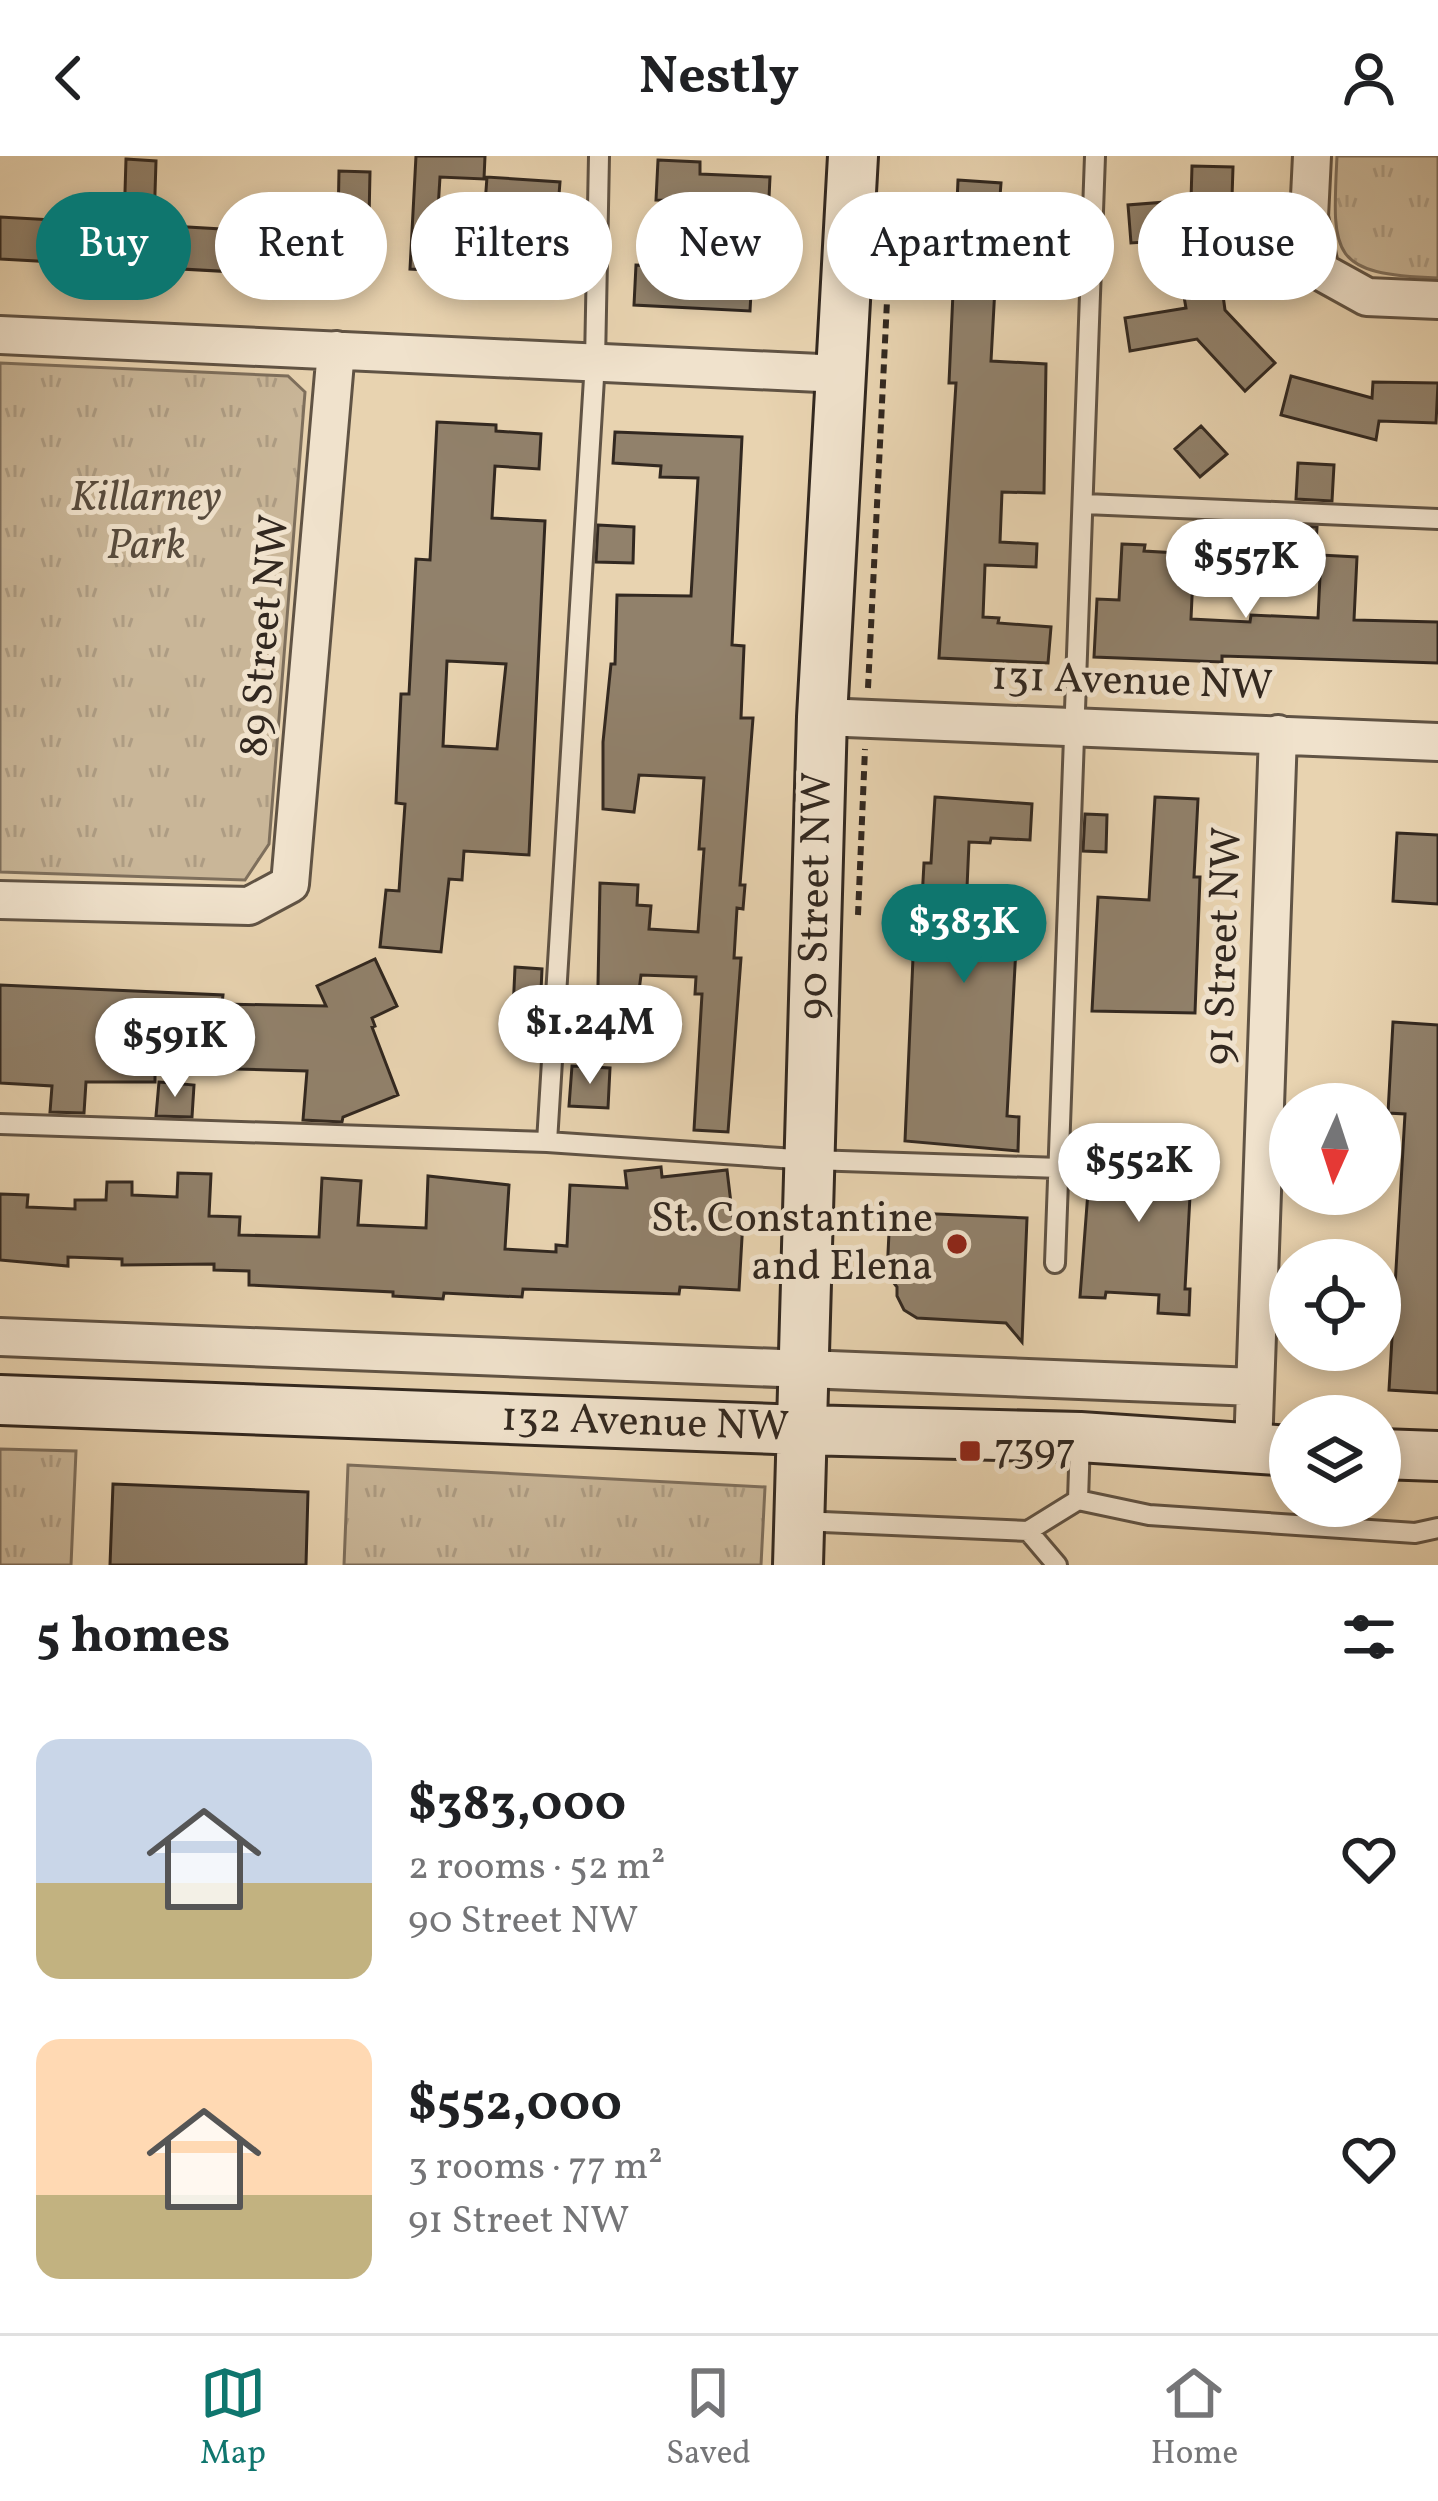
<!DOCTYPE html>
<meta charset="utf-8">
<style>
:root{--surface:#fff;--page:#f2f2f2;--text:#202124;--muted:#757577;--line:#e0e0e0;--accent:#0f766e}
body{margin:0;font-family:Vollkorn,serif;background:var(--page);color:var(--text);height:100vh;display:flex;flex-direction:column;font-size:45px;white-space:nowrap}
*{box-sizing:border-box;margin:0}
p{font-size:39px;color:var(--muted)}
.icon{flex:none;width:66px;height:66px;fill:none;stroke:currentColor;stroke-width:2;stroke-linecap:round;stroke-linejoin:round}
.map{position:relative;height:1409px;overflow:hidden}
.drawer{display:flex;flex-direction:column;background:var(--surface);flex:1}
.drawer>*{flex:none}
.guide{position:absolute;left:36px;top:36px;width:1368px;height:108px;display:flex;gap:24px}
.needle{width:78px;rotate:183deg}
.buttons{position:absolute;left:1269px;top:927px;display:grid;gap:24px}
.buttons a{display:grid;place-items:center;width:132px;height:132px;border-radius:50%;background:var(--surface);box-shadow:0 6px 18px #0003;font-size:60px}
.price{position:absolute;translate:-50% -102px;padding:0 27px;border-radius:42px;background:#fff;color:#222;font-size:39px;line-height:78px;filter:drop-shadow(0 3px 6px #0008)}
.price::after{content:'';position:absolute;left:50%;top:72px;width:36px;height:27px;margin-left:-18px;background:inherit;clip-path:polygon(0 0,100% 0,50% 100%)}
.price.selected{background:var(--accent);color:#fff}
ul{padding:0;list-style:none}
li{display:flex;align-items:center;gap:36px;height:300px;padding:0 36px}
li span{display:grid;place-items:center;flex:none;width:336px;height:240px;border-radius:24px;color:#555}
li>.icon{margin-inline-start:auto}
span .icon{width:144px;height:144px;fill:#fffc;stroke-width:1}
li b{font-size:51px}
h2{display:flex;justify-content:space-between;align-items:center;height:144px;padding:0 36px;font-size:51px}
.pill{padding:0 42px;border-radius:54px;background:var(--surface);box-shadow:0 6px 18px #0003;font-size:42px;line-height:108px}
.pill.selected{background:var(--accent);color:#fff}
header{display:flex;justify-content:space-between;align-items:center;height:156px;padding:0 36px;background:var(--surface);font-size:54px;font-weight:700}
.dock{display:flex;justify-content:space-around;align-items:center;height:168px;border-top:3px solid var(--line);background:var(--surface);font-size:33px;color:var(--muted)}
.dock a{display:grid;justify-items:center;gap:6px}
.dock .selected{color:var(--accent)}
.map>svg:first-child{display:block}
</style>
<header><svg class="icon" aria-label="back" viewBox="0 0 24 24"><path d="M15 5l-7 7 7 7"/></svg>Nestly<svg class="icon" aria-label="person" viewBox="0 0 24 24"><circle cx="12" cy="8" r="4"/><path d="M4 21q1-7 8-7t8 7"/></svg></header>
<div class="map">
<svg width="1438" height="1409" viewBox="0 0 1438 1409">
<defs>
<pattern id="park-tufts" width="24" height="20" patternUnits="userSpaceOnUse" patternTransform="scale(3)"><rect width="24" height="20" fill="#c9b698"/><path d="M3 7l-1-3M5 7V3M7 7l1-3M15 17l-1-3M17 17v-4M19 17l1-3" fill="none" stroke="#ad9c83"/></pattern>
</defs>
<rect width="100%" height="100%" fill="#e8d3b0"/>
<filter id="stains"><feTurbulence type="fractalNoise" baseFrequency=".00167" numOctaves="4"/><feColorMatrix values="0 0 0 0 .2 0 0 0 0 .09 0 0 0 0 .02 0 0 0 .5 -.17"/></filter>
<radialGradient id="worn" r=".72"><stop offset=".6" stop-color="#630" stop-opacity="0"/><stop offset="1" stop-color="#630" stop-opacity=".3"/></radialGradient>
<!-- park -->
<path fill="url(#park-tufts)" stroke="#7e6f5c" stroke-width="3" d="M 1337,0 L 1438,0 L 1438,122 C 1330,118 1332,100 1337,0 Z
M 0,207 L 288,220 L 305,236 L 269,688 L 245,724 L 0,716 Z
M 0,1293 L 76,1295 L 71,1409 L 0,1409 Z
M 348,1309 L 765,1331 L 761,1409 L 344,1409 Z"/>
<!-- building -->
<path fill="#91816b" stroke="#322820" stroke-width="3" fill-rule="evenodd" d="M 416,0 L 485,0 L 484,23 L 440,21 L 436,86 L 482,89 L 487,21 L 560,26 L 556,77 L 560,77 L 559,89 L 578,93 L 576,136 L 447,128 L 447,115 L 410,113 Z
M 126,3 L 156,5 L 154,69 L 304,78 L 305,64 L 338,66 L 339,15 L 370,16 L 368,111 L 290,106 L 290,119 L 0,103 L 0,61 L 124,68 Z
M 658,4 L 700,6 L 700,18 L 770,21 L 767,83 L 754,82 L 750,155 L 634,149 L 636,109 L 707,111 L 711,45 L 656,44 Z
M 1192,10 L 1233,11 L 1231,73 L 1214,73 L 1225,154 L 1275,207 L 1245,235 L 1197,183 L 1130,195 L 1125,162 L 1186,152 L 1174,84 L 1131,87 L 1128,49 L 1191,44 Z
M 958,24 L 1001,27 L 999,54 L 1052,56 L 1051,134 L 995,131 L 991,205 L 1046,208 L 1044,337 L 1002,336 L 1000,386 L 1037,388 L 1036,411 L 985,409 L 983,461 L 999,462 L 998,467 L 1051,471 L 1048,507 L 939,502 L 956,227 L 949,227 Z
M 1291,220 L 1372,242 L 1373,226 L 1438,227 L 1436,267 L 1379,265 L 1376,284 L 1281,259 Z
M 437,266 L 496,269 L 496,275 L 541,278 L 539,313 L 495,310 L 492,362 L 545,365 L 529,699 L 464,695 L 462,724 L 449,723 L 441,796 L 380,791 L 386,734 L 399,735 L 405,648 L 396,647 L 401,538 L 409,538 L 416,403 L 430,404 ZM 447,505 L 506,508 L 497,593 L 443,590 Z
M 1201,270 L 1227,298 L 1200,321 L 1175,293 Z
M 615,276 L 742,281 L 732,489 L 744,490 L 741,562 L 753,562 L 740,729 L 745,729 L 743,753 L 737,752 L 734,802 L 741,802 L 728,976 L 694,974 L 702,838 L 695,838 L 696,821 L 641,819 L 633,881 L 597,879 L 600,727 L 638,729 L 637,749 L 651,750 L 649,773 L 698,776 L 704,693 L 699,693 L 704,622 L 639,619 L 634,656 L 603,653 L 603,586 L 611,508 L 615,508 L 617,439 L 691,440 L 698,322 L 660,321 L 661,310 L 613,307 Z
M 1298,307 L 1334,309 L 1332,345 L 1296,343 Z
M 598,369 L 634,371 L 633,407 L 596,406 Z
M 1295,370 L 1317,371 L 1315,408 L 1281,406 L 1282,379 L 1294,380 Z
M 1122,388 L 1145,389 L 1144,395 L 1194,398 L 1191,463 L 1250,466 L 1251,459 L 1318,462 L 1321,399 L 1357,401 L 1354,464 L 1438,466 L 1438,507 L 1222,500 L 1222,506 L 1094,501 L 1097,443 L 1119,444 Z
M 935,641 L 1032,648 L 1030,684 L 991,682 L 990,687 L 969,686 L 967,732 L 1019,735 L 1007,960 L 1019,961 L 1018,995 L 905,985 L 914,779 L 920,779 L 924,707 L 931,707 Z
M 1155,641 L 1198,643 L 1194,721 L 1200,721 L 1195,857 L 1092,855 L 1098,741 L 1149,744 Z
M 1085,658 L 1107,659 L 1106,696 L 1083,695 Z
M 1397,677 L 1438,679 L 1438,748 L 1393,745 Z
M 375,803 L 397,850 L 372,862 L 375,870 L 372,871 L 398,939 L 343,961 L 342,966 L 303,964 L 307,915 L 237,913 L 238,884 L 155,879 L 155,926 L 86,926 L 84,957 L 50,956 L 52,930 L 0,927 L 0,829 L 223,839 L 222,848 L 326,850 L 317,830 Z
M 515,811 L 542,813 L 540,857 L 513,855 Z
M 1393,866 L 1438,869 L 1438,1237 L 1389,1234 L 1405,958 L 1388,957 Z
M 572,910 L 610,912 L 608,952 L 569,950 Z
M 159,926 L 194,929 L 192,961 L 156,960 Z
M 1132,979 L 1158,981 L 1156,1001 L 1198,1002 L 1196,1040 L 1190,1040 L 1185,1133 L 1190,1133 L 1189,1159 L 1158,1157 L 1159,1139 L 1106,1136 L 1105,1142 L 1080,1141 L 1091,996 L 1131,998 Z
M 661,1011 L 662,1021 L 727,1014 L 733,1064 L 743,1064 L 739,1134 L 680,1131 L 679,1138 L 523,1133 L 522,1141 L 444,1137 L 443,1143 L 393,1140 L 393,1136 L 249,1129 L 249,1115 L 214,1114 L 214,1108 L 122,1109 L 122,1103 L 68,1101 L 68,1110 L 0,1104 L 0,1038 L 28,1039 L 27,1051 L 75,1053 L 75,1044 L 106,1044 L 107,1026 L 132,1026 L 132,1039 L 177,1041 L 178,1017 L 211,1018 L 209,1060 L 240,1061 L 239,1079 L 319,1081 L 322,1022 L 361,1025 L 358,1069 L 426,1072 L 428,1020 L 509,1029 L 505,1093 L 556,1096 L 556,1089 L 567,1090 L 570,1029 L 627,1032 L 625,1015 Z
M 890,1056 L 1027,1062 L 1022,1186 L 1006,1167 L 917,1162 L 904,1154 L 897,1140 L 897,1131 L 887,1118 Z
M 113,1328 L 308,1336 L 306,1409 L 110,1409 Z"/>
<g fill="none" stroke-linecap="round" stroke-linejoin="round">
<!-- lane casing -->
<g stroke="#605344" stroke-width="24">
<path id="lane" d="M 1085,348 L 1438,363
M 0,968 L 547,986 L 811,1004 L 1060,1012
M 547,986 L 595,206 L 599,0
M 1055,1107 L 1095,0
M 1078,1344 L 1080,1283
M 800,1365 L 1028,1375
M 1057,1409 L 1028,1375 L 1078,1344 L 1149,1359 L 1415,1377 L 1438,1372"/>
</g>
<!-- street casing -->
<g stroke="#605344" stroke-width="42">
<path id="street" d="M 1312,0 L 1309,61 L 1320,115 L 1367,141 L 1438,144
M 0,179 L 841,218
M 822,561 L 1438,586
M 0,744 L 249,750 L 290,728 L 336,194
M 0,1181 L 1255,1231
M 1253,1293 L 1278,578"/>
</g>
<!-- secondary casing -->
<g stroke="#322820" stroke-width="54">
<path id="secondary" d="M 0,1244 L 803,1274 L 1080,1281 L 1290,1295
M 1380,1298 L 1438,1300
M 798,1409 L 822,561 L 853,0"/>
</g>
<!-- path -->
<path stroke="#322820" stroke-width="6" stroke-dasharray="9 6" stroke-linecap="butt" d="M 868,532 L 888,125
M 858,759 L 865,593"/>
<!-- lane -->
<use href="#lane" stroke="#f0e2cc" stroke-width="18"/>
<!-- street -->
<use href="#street" stroke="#f0e2cc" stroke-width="36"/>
<!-- secondary -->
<use href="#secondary" stroke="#f0e2cc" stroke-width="48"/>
</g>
<!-- markers -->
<g fill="#8f2418" stroke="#f0e2cc" stroke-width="4.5">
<circle cx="957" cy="1088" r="12"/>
<rect x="958" y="1283" width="24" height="24" rx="6"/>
</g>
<g text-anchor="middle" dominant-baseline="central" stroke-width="10" stroke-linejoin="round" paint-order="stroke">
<!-- park labels -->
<g font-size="42" font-style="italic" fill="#584c3e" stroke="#f0e2cc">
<text x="146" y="343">Killarney<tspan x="146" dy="48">Park</tspan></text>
</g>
<!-- street labels -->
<g font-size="42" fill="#322820" stroke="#f0e2cc">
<text transform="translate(266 480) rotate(-85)">89 Street NW</text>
<text transform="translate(1132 527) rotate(2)">131 Avenue NW</text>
<text transform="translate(817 740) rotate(-89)">90 Street NW</text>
<text transform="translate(1225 790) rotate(-88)">91 Street NW</text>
<text transform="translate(645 1268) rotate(2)">132 Avenue NW</text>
</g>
<!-- poi labels -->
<g font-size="42" fill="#322820" stroke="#f0e2cc" text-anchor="end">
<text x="933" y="1064">St. Constantine<tspan x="933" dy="48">and Elena</tspan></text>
<text x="994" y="1295" text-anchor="start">7397</text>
</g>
</g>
<rect width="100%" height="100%" filter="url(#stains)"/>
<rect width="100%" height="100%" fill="url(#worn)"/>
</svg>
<div class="buttons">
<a><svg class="needle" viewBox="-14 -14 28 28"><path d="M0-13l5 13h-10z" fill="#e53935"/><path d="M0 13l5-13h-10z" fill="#757577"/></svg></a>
<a><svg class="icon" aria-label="locate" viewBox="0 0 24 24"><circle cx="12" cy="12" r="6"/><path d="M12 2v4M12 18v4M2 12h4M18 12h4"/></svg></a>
<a><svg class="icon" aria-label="layers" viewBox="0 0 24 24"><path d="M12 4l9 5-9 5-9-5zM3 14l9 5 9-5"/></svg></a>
</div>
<b class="price" style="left:1246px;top:465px">$557K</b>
<b class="price selected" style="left:964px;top:830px">$383K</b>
<b class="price" style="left:590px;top:931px">$1.24M</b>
<b class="price" style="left:175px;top:944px">$591K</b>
<b class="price" style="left:1139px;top:1069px">$552K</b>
<div class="guide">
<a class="pill selected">Buy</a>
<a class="pill">Rent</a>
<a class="pill">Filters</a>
<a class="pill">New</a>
<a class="pill">Apartment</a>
<a class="pill">House</a>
</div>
</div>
<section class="drawer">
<h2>5 homes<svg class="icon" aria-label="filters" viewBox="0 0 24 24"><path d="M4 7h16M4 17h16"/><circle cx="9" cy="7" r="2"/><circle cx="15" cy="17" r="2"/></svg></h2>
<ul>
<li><span style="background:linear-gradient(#c9d6e8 60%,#c2b280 0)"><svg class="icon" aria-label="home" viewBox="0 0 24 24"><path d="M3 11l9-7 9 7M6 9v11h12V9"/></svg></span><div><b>$383,000</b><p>2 rooms · 52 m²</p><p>90 Street NW</p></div><svg class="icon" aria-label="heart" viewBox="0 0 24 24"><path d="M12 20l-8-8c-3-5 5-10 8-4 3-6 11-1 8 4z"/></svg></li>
<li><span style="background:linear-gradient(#ffd9b3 65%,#c2b280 0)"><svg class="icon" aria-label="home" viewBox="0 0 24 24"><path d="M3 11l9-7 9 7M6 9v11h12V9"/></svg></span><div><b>$552,000</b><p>3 rooms · 77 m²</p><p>91 Street NW</p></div><svg class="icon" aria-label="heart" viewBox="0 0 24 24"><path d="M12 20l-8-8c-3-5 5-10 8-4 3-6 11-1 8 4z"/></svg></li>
</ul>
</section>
<nav class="dock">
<a class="selected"><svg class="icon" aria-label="map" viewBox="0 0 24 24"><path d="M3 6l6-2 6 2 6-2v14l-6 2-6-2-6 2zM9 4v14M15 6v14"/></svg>Map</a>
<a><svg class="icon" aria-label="saved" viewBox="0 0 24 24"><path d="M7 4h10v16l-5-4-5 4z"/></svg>Saved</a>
<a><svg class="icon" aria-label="home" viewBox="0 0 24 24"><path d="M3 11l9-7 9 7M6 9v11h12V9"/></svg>Home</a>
</nav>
